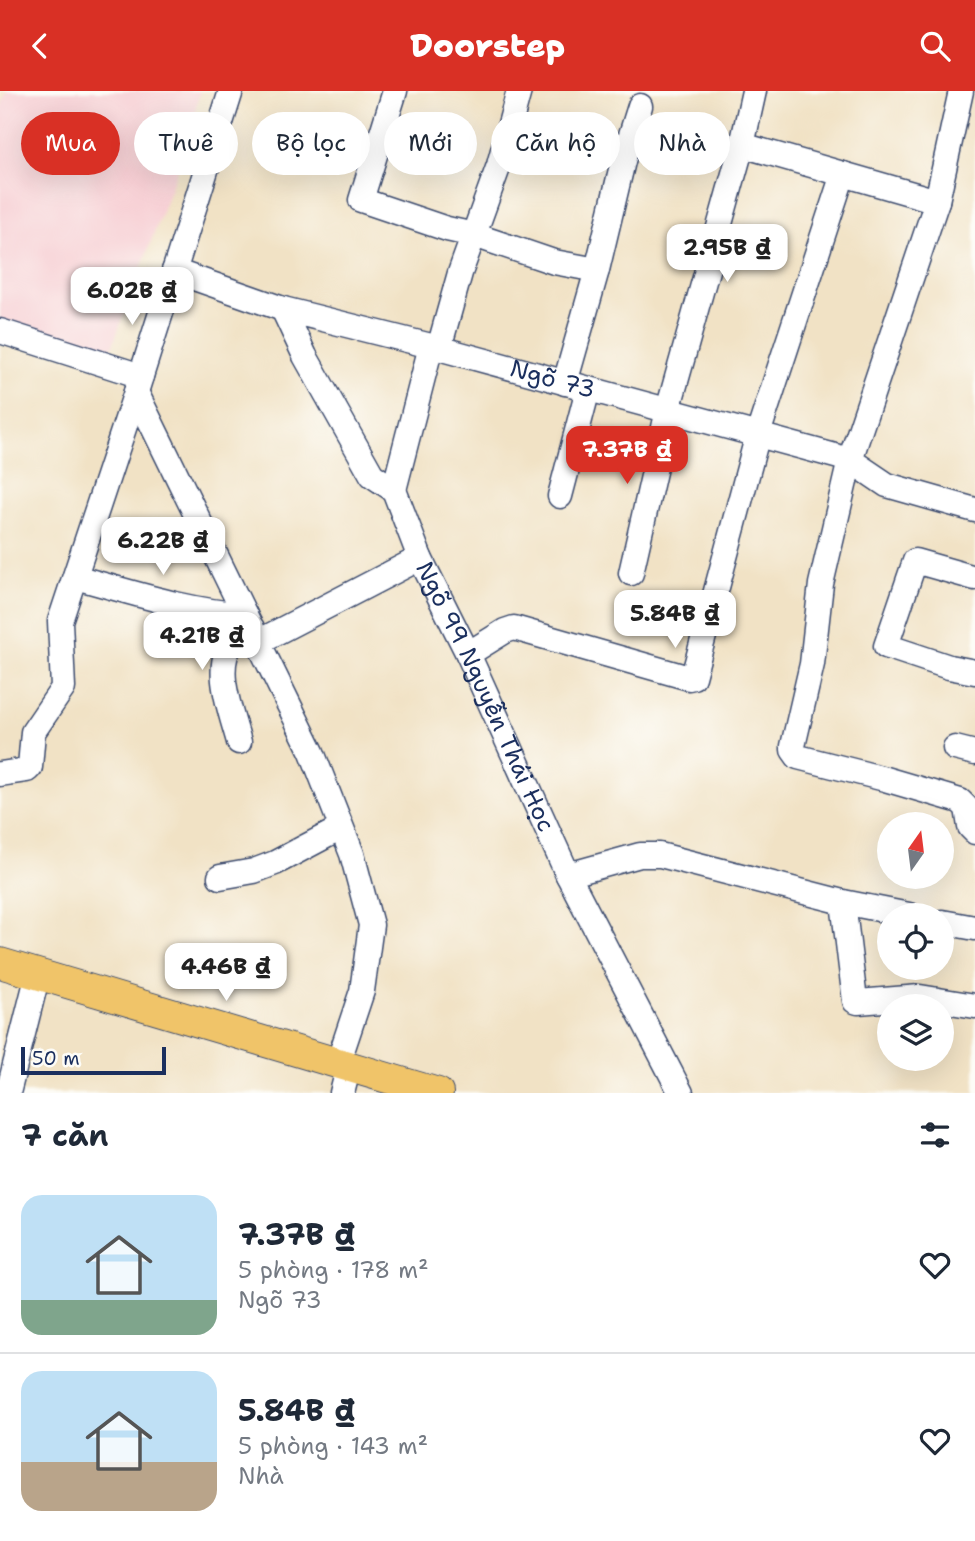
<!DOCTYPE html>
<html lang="vi">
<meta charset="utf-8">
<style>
:root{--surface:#fff;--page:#f2f2f3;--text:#1f2937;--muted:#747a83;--line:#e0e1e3;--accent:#d93025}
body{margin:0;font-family:"Shantell Sans",sans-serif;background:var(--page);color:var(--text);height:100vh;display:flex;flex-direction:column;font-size:26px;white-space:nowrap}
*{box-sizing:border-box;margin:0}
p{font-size:23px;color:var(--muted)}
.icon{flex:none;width:38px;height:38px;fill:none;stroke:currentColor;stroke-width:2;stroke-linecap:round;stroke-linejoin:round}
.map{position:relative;height:1002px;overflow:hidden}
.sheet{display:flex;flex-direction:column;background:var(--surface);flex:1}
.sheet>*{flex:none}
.hud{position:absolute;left:21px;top:21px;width:934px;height:63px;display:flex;gap:14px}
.needle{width:46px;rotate:14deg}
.fabs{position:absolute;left:877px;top:721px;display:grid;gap:14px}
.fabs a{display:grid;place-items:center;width:77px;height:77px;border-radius:50%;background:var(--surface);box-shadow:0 7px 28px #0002;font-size:35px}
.scale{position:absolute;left:21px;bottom:18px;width:145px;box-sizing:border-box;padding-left:7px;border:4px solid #1b2f5e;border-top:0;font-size:19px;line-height:24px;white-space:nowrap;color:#1b2f5e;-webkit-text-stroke:5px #fdfcf7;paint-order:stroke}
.price{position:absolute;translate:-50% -60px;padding:0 16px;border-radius:14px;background:#fff;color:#222;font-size:23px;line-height:46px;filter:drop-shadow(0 2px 4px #0008)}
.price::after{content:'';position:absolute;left:50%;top:42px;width:21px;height:16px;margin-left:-10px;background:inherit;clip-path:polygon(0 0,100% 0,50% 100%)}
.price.current{background:var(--accent);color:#fff}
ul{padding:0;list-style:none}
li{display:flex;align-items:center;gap:21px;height:175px;padding:0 21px}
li+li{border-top:2px solid var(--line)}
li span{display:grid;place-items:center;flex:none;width:196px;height:140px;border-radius:21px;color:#555}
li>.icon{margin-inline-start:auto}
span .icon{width:84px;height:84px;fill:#fffc;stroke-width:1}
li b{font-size:30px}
h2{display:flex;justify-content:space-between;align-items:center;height:84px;padding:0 21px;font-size:30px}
.chip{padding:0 24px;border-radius:32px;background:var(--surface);box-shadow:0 7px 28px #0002;font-size:24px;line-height:63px}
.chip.current{background:var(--accent);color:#fff}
header{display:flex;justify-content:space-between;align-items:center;height:91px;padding:0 21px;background:var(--accent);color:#fff;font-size:32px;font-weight:800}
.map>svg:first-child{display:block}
</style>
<header><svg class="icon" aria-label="back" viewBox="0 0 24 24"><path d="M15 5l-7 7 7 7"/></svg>Doorstep<svg class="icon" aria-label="search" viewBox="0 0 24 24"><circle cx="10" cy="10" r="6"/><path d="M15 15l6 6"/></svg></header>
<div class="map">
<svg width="975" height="1002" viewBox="0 0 975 1002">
<rect width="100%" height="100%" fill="#fdfcf7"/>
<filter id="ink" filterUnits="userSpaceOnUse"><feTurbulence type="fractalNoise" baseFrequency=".0143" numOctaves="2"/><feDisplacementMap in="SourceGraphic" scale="14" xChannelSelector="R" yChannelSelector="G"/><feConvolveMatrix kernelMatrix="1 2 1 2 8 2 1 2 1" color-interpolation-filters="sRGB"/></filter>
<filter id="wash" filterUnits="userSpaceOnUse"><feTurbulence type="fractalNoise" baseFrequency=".00686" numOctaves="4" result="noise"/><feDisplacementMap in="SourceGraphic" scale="28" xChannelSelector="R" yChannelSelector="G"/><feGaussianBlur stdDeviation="1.57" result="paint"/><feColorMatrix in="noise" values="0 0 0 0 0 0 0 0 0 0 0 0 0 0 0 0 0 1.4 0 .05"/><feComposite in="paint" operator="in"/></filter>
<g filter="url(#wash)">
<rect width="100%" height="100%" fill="#f1e2c5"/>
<!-- built -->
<path fill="#f7cfd4" d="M 7,0 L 200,0 L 187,53 L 109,264 L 0,231 L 0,18 Z"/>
</g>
<g filter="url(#ink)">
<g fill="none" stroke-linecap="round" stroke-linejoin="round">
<!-- minor casing -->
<g stroke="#3b4a6d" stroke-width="27">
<g id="minor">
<path d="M 395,0 L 361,109 L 447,138 L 474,144 L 554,171 L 597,179"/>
<path d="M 961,0 L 937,110 L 850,369 L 821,493 L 812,573 L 793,655 L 793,659 L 798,666 L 885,688 L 960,710 L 967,717 L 970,736 L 975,741"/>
<path d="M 509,37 L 624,66"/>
<path d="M 742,54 L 937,110"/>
<path id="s1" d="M 174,180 L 283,218 L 431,255 L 850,369 L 887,394 L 975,419"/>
<path id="s2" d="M 283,218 L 305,265 L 372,384 L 394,399 L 420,467 L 468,563 L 568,784 L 681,1002"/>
<path d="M 0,240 L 141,285"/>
<path d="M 439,257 L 460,182 L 499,74 L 519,0"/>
<path d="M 565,292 L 597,179 L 624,66 L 640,15"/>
<path d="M 136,301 L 312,661 L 352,763 L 371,834 L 362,900 L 338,972"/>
<path d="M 394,399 L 431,255"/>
<path d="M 560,405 L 588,298"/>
<path d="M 631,482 L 668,319 L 742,54 L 754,0"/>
<path d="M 75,486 C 131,501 187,520 245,524"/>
<path d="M 975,487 L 915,470 L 886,555 L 949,576 L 975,581"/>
<path d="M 258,551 L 420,467"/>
<path d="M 468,563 L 505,540 L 514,537 L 689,587 L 693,586 L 758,343 L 843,83"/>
<path d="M 239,651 C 232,624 211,573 234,550 C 238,545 246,541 252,537"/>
<path d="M 955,657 L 975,662"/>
<path d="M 0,683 L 27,679 L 30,676 L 33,641 L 63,597 L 60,530 L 136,301 L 231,0"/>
<path d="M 568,784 L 640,764 L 660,764 L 843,811 L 909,824"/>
<path d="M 220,786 L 254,780 L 275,772 L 341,737"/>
<path d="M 843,811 L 855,910 L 858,911 L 920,906 L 975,915"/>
<path d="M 942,831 L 975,837"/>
<path d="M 8,1002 L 38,883"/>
<path d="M 342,1002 L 349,975"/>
</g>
</g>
<!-- major casing -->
<g stroke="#3b4a6d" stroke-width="32">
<path id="major" d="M 0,872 L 438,1002"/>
</g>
<!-- minor -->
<use href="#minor" stroke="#fff" stroke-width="24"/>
<!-- major -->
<use href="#major" stroke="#f0c469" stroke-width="30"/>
</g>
</g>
<g text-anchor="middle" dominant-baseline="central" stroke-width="5" stroke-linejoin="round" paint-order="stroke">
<!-- street labels -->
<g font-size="24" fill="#1b2f5e" stroke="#fdfcf7">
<text stroke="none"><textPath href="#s1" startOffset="394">Ngõ 73</textPath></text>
<text stroke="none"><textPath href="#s2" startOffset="441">Ngõ 99 Nguyễn Thái Học</textPath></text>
</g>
</g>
</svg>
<div class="fabs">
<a><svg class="needle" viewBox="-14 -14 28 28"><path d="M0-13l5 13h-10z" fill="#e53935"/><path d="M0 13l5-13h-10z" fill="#747a83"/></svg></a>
<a><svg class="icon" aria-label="locate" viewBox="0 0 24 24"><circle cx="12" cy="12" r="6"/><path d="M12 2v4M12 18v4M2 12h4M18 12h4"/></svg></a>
<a><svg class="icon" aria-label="layers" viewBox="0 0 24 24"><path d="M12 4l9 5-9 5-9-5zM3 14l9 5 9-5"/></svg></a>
</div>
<div class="scale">50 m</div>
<b class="price" style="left:727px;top:193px">2.95B ₫</b>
<b class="price" style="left:132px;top:236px">6.02B ₫</b>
<b class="price current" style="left:627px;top:395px">7.37B ₫</b>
<b class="price" style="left:163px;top:486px">6.22B ₫</b>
<b class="price" style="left:675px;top:559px">5.84B ₫</b>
<b class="price" style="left:202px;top:581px">4.21B ₫</b>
<b class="price" style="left:226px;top:912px">4.46B ₫</b>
<div class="hud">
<a class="chip current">Mua</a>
<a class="chip">Thuê</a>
<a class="chip">Bộ lọc</a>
<a class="chip">Mới</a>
<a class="chip">Căn hộ</a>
<a class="chip">Nhà</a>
</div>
</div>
<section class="sheet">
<h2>7 căn<svg class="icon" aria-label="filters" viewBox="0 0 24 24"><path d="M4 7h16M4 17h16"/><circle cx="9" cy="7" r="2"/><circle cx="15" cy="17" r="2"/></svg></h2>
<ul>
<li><span style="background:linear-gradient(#bfe0f5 75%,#7fa58c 0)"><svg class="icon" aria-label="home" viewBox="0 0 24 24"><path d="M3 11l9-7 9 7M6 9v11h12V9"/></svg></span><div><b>7.37B ₫</b><p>5 phòng · 178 m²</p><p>Ngõ 73</p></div><svg class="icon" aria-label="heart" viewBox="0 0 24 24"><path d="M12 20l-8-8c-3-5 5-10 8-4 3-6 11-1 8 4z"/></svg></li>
<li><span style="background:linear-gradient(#bfe0f5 65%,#b9a48a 0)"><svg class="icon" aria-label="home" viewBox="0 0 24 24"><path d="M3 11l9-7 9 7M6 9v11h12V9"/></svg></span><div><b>5.84B ₫</b><p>5 phòng · 143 m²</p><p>Nhà</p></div><svg class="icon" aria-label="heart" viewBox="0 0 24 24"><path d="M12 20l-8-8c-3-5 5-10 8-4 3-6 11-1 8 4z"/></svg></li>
</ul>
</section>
